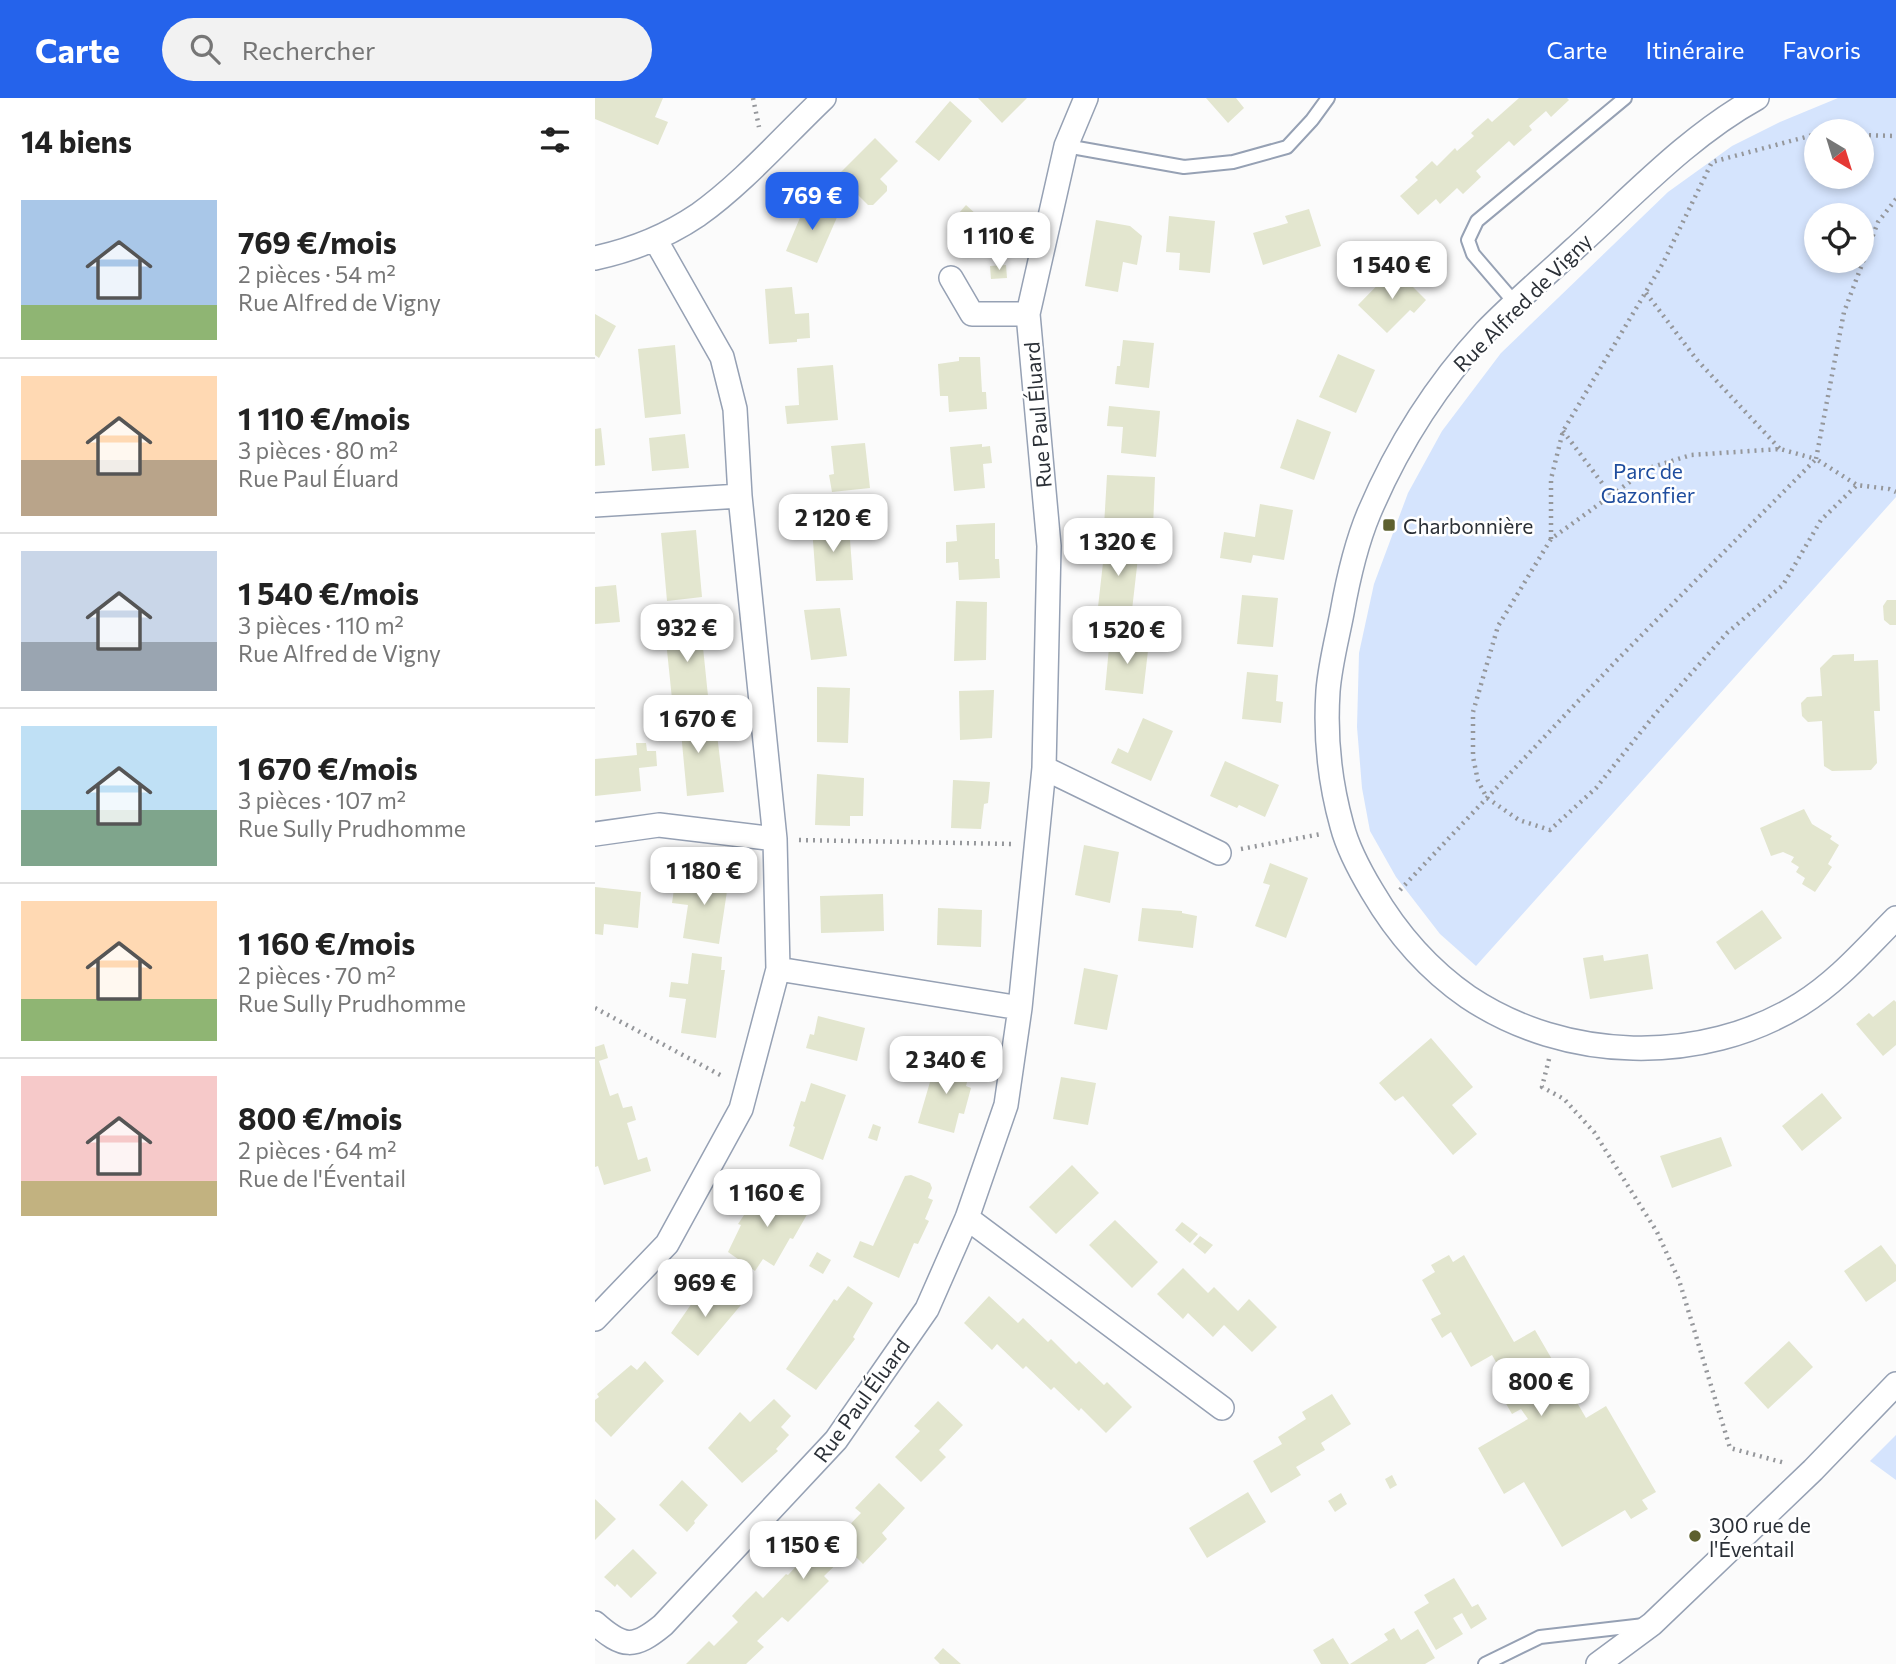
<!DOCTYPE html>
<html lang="fr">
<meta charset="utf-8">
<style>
:root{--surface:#fff;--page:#f2f2f2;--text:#222;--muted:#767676;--line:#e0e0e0;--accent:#2563eb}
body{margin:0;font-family:Commissioner,sans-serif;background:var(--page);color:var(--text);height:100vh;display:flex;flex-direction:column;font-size:26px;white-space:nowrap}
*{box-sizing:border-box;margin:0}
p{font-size:23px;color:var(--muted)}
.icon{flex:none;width:38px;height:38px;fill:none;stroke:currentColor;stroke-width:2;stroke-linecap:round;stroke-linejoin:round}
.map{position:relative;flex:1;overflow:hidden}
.details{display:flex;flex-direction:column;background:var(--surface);width:595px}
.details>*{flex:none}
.needle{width:46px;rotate:142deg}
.tools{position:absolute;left:1209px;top:21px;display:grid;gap:14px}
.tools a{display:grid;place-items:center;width:70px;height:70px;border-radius:50%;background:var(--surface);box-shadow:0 4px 10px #0003;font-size:35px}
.price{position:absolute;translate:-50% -60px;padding:0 16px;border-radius:14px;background:#fff;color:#222;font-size:23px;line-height:46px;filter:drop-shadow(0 2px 4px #0008)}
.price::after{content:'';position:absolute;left:50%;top:42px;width:21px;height:16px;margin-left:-10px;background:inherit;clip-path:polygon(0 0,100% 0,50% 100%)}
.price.selected{background:var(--accent);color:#fff}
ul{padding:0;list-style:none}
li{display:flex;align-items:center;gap:21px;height:175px;padding:0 21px}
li+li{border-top:2px solid var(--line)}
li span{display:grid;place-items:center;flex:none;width:196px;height:140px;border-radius:0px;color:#555}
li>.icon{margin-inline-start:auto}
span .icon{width:84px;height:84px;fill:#fffc;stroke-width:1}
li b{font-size:30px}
h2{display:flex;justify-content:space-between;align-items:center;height:84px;padding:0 21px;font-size:30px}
header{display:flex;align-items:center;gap:42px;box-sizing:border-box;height:98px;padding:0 35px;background:var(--accent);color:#fff}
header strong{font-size:33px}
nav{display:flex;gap:38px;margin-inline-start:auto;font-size:24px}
.search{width:490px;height:63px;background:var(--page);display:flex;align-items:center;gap:18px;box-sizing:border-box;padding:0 24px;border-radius:38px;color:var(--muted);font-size:26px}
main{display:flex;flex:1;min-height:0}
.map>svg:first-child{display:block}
</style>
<header>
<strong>Carte</strong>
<div class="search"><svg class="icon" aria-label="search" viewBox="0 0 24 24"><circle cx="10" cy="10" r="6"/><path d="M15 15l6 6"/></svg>Rechercher</div>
<nav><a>Carte</a><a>Itinéraire</a><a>Favoris</a></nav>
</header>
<main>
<section class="details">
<h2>14 biens<svg class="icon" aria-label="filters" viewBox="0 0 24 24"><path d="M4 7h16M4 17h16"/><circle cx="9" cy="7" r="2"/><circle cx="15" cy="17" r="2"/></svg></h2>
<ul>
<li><span style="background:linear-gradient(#a9c7e8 75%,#8fb573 0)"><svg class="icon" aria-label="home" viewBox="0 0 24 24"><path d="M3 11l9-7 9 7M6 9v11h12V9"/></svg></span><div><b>769 €/mois</b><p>2 pièces · 54 m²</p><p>Rue Alfred de Vigny</p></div></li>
<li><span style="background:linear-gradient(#ffd9b3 60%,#b9a48a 0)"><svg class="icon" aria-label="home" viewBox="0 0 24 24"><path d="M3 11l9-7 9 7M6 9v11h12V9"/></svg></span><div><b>1 110 €/mois</b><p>3 pièces · 80 m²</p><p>Rue Paul Éluard</p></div></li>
<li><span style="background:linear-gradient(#c9d6e8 65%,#9aa5b1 0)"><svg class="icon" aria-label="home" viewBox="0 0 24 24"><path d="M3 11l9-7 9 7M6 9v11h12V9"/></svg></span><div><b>1 540 €/mois</b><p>3 pièces · 110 m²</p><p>Rue Alfred de Vigny</p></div></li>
<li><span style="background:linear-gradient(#bfe0f5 60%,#7fa58c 0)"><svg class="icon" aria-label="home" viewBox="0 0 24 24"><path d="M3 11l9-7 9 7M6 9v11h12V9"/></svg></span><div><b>1 670 €/mois</b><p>3 pièces · 107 m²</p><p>Rue Sully Prudhomme</p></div></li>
<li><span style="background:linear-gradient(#ffd9b3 70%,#8fb573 0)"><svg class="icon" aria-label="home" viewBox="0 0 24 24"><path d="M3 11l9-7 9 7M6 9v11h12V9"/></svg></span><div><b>1 160 €/mois</b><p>2 pièces · 70 m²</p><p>Rue Sully Prudhomme</p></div></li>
<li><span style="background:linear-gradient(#f6c9c9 75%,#c2b280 0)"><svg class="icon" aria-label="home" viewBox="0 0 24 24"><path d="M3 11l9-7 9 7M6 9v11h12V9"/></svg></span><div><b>800 €/mois</b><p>2 pièces · 64 m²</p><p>Rue de l'Éventail</p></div></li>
</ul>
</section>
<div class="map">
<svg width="1301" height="1566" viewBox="0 0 1301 1566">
<rect width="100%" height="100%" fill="#fbfbfb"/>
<!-- green -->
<path fill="#d5e4fd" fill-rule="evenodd" d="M 1243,0 L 1301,0 L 1301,399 L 881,868 L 845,836 L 801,779 L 775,733 L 767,690 L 762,629 L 764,555 L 779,486 L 813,395 L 847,333 L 906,255 L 1073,94 L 1137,48 L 1185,24 ZM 1222,33 L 1267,33 L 1267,79 L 1222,79 ZM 1222,117 L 1267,117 L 1267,163 L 1222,163 Z
M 1301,1337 L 1301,1382 L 1275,1363 Z"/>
<!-- building -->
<path fill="#e3e6cf" d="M 0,0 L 68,0 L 60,19 L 73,24 L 63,47 L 0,21 Z
M 383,0 L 432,0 L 407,25 Z
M 611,0 L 641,0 L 649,10 L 633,25 Z
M 924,0 L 972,0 L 974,2 L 956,19 L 951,13 L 934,28 L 937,32 L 919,48 L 914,43 L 881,73 L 886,79 L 868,96 L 862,90 L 845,106 L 841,101 L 823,117 L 805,98 L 823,82 L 820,79 L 837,63 L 842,68 L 860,50 L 862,53 L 879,38 L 876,35 L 893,20 L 897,24 Z
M 355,3 L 377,23 L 344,63 L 320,44 Z
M 280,40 L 303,63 L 285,81 L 292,88 L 292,93 L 278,107 L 273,107 L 243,77 Z
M 212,103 L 243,117 L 222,165 L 191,153 Z
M 371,107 L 382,117 L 375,126 L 364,115 Z
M 714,111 L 726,148 L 668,167 L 658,135 L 693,125 L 690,118 Z
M 574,118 L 620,123 L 615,175 L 584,172 L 585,155 L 571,154 Z
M 501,122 L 535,128 L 547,138 L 542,167 L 528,164 L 523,194 L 490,188 Z
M 411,167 L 412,180 L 396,181 L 395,168 Z
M 799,170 L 831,202 L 819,215 L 815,212 L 792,235 L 763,207 Z
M 197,189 L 200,216 L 214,215 L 215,240 L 202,241 L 202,244 L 174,246 L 170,191 Z
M 0,216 L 21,228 L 4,260 L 0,257 Z
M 528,242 L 559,245 L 554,290 L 520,286 L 522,268 L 525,268 Z
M 80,247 L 86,316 L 50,320 L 43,251 Z
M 743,256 L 780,272 L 761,315 L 724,299 Z
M 364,259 L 385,259 L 387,294 L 391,294 L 392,311 L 354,314 L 353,298 L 345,298 L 343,266 L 364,263 Z
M 238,267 L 243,322 L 192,326 L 190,308 L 204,307 L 202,270 Z
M 514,308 L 565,313 L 561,359 L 526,355 L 528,329 L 512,328 Z
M 702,321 L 736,334 L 719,382 L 685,370 Z
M 6,330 L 10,367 L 0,368 L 0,331 Z
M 90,336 L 94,370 L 57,373 L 54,340 Z
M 270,345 L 275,390 L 237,394 L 234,377 L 239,376 L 236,348 Z
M 387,346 L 387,349 L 395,348 L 397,365 L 388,366 L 390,390 L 359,393 L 355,349 Z
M 512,377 L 560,379 L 558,430 L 509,428 Z
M 665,406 L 698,412 L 689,462 L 658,457 L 656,465 L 625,460 L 629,434 L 660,439 Z
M 400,425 L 400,461 L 404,461 L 405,480 L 364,482 L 363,464 L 351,465 L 351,444 L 362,443 L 361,427 Z
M 254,428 L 258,482 L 221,483 L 217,430 Z
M 101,432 L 107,499 L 72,503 L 66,435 Z
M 510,447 L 544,451 L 537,512 L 503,509 Z
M 21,487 L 25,524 L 0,526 L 0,489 Z
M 647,497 L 683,500 L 678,549 L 642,546 Z
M 1292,502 L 1301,502 L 1301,527 L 1295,527 L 1289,522 L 1288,508 Z
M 361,503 L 392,504 L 391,562 L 359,563 Z
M 245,510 L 252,558 L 216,562 L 209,512 Z
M 106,530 L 113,598 L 77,601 L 70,533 Z
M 515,539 L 554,544 L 548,596 L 510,592 Z
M 1259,556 L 1259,563 L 1283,562 L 1285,613 L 1279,613 L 1282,665 L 1276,672 L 1237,673 L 1229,668 L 1227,623 L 1213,624 L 1207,618 L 1206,605 L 1212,599 L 1227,598 L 1225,570 L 1238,557 Z
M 652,574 L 683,577 L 681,603 L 688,604 L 686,625 L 647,621 Z
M 222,589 L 255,590 L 253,645 L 222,644 Z
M 399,592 L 397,640 L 365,642 L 364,593 Z
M 99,617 L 100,630 L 121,628 L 129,694 L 92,698 L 86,634 L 70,636 L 68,620 Z
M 548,620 L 578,633 L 556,683 L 516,665 L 523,650 L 533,655 Z
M 41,645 L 51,645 L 52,653 L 61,653 L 62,668 L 44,670 L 46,693 L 0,698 L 0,661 L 42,657 Z
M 630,663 L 684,687 L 670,719 L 644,707 L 642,710 L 615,698 Z
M 222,676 L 269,680 L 268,718 L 255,718 L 255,728 L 220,727 Z
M 358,682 L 395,684 L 393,705 L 389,706 L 386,731 L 356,730 Z
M 1209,711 L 1217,726 L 1237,738 L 1235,741 L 1244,747 L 1233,766 L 1237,769 L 1220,794 L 1207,786 L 1210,780 L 1201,774 L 1204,769 L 1196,764 L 1199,759 L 1188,754 L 1176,758 L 1165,730 Z
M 489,747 L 524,754 L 515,805 L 480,797 Z
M 675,765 L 713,780 L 691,840 L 660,828 L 675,787 L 668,785 Z
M 98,774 L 134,780 L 124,846 L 88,840 L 93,807 L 77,805 L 79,791 L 95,793 Z
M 0,789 L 46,794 L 43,830 L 9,826 L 8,837 L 0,836 Z
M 288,796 L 289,833 L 226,835 L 225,798 Z
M 343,810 L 387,812 L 386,849 L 342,847 Z
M 547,810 L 587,813 L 587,815 L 602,818 L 598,850 L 543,843 Z
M 1167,812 L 1187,840 L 1140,872 L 1121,844 Z
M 97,855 L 127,859 L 126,872 L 130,872 L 121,940 L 86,935 L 91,901 L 74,899 L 76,884 L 93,886 Z
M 1053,856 L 1058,891 L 995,901 L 988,860 L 1008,857 L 1009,863 Z
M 489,870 L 523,877 L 512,932 L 479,926 Z
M 1299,902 L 1301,904 L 1301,947 L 1288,958 L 1261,926 L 1274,915 L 1278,919 Z
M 223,918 L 270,930 L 262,963 L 211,950 L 215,936 L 219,937 Z
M 836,940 L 878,989 L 857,1007 L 882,1036 L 858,1057 L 808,998 L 800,1003 L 784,985 Z
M 9,946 L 13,960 L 4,963 L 15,998 L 23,995 L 28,1010 L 37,1008 L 41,1022 L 32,1025 L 37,1041 L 43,1062 L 52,1059 L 56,1073 L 9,1087 L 3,1068 L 0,1069 L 0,949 Z
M 342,960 L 376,969 L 371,988 L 376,990 L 369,1016 L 364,1015 L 359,1035 L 323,1025 Z
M 466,979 L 501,985 L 493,1027 L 458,1021 Z
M 216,985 L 251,997 L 228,1062 L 194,1048 L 200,1029 L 198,1028 L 206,1003 L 210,1004 Z
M 1227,995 L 1247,1020 L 1207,1053 L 1187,1028 Z
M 278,1026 L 286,1029 L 282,1043 L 273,1040 Z
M 1126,1039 L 1137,1068 L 1077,1090 L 1065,1058 Z
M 477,1067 L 504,1095 L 461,1136 L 434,1109 Z
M 316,1077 L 335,1085 L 337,1090 L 333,1100 L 338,1102 L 330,1121 L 334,1123 L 323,1146 L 319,1145 L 304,1180 L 258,1159 L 265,1143 L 278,1148 L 310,1078 Z
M 169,1087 L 214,1113 L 198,1141 L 195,1140 L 179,1168 L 168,1161 L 160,1173 L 133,1154 L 146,1127 L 143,1126 Z
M 520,1122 L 563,1164 L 537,1190 L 494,1147 Z
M 587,1124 L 603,1136 L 595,1145 L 580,1132 Z
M 605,1138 L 618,1147 L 610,1156 L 598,1146 Z
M 1286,1147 L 1301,1167 L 1301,1183 L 1271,1204 L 1249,1173 Z
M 222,1154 L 236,1162 L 228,1176 L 214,1168 Z
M 854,1157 L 858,1164 L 869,1157 L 919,1244 L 940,1232 L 991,1320 L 1011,1308 L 1061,1394 L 1047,1402 L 1053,1411 L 1036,1421 L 1030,1412 L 967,1449 L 929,1384 L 909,1396 L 883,1350 L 933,1321 L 926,1311 L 917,1316 L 906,1297 L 916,1291 L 897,1257 L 876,1269 L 856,1234 L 847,1240 L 836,1221 L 846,1216 L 827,1182 L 840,1174 L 836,1167 Z
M 588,1170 L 613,1195 L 619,1189 L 643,1213 L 654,1201 L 682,1229 L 657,1254 L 629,1227 L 618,1239 L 593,1215 L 588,1221 L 562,1196 Z
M 118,1184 L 146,1207 L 103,1258 L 76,1235 L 102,1198 L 105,1199 Z
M 253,1188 L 278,1205 L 258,1239 L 260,1241 L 221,1292 L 191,1271 L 239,1201 L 242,1203 Z
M 394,1198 L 423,1225 L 428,1220 L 453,1244 L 456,1241 L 481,1266 L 484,1263 L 509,1287 L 512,1284 L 537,1309 L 511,1335 L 486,1310 L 484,1313 L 459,1289 L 456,1292 L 431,1268 L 428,1271 L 402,1246 L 397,1252 L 369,1225 Z
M 1194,1243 L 1218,1269 L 1173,1311 L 1149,1285 Z
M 50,1263 L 69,1283 L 16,1339 L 0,1323 L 0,1302 L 4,1299 L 2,1296 L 36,1267 L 42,1272 Z
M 737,1296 L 756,1326 L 726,1345 L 730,1352 L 701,1369 L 706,1377 L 676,1395 L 658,1363 L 687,1346 L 683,1339 L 711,1321 L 707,1314 Z
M 179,1301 L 196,1318 L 186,1329 L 194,1337 L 181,1351 L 183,1353 L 147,1385 L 113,1350 L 145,1314 L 155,1324 Z
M 343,1303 L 368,1327 L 344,1352 L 351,1359 L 326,1384 L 300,1359 L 325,1333 L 319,1328 Z
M 797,1377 L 802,1387 L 795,1391 L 790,1381 Z
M 87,1382 L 113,1407 L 99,1423 L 100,1425 L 92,1434 L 64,1407 Z
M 284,1385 L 310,1410 L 287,1435 L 292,1441 L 268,1466 L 255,1453 L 229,1478 L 234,1483 L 193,1524 L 187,1519 L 162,1543 L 169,1549 L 151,1566 L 91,1566 L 114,1543 L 119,1548 L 143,1524 L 137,1518 L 150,1504 L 161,1493 L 168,1500 L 191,1476 L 193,1477 L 210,1459 L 207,1456 L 232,1431 L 242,1440 L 266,1415 L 260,1410 Z
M 653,1394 L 671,1424 L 612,1460 L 594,1430 Z
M 746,1395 L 752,1406 L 740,1414 L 733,1403 Z
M 0,1401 L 21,1421 L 0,1442 Z
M 1101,1432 L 1106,1437 L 1099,1444 L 1093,1439 Z
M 38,1451 L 62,1475 L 36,1500 L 22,1486 L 20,1489 L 9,1479 Z
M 859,1480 L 877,1509 L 883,1506 L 892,1521 L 876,1531 L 867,1515 L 858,1520 L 868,1536 L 841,1552 L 819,1514 L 834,1505 L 829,1497 Z
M 799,1530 L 806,1542 L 823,1531 L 840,1560 L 830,1566 L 755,1566 L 793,1542 L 789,1536 Z
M 738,1540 L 754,1566 L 726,1566 L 718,1552 Z
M 348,1550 L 366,1566 L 345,1566 L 339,1560 Z"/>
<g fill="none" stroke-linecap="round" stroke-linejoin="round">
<!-- service casing -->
<g stroke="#96a1b4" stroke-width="16">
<path id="service" d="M 471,48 L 589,69 L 638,64 L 692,49 L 717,22 L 733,0
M 920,205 L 878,156 L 873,142 L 882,123 L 1030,0
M 890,1566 L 945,1539 L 1049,1527"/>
</g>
<!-- minor casing -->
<g stroke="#96a1b4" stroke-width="26">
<path id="minor" d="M 1162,0 C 1093,38 1036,100 978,152 C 949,179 918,205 890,234 C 842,286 802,349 774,415 C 761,446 753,481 747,515 C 742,541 735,567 733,593 C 730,638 735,685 747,728 C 753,751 765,773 777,793 C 801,834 834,872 873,899 C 970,964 1106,968 1206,906 C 1243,883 1271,850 1301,820
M 0,160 C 37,152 72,138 103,117 C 148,85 189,38 229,0
M 356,180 L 377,216 L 433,216
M 0,407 L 145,398
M 449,670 L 624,755
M 0,736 L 64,727 L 180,741
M 183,871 L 425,910
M 372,1120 L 627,1310
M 0,1221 L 72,1146 L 146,1011 L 183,871 L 180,741 L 145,398 L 140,311 L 127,259 L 60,141
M 0,1525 C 28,1550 39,1551 68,1527 L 241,1342 L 332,1211 L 372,1120 L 411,1007 L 425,910 L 449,670 L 454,448 L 433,216 L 471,48 L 491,0
M 1003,1566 L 1057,1526 L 1218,1372 L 1301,1286"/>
</g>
<!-- path -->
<path stroke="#95979b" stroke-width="4.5" stroke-dasharray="2 5" stroke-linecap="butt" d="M 158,0 L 164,29
M 1267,37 L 1301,38
M 1301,101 L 1283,124 L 1249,214 L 1221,361 L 1185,351 L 1096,357 L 1054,370 L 956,441 L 903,528 L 878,614 L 878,659 L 883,683 L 892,700 L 924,722 L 955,732 L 1001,690 L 1061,615 L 1132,535 L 1188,487 L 1226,422 L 1262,387 L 1294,391 L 1301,394
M 1051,195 L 1102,262 L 1185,351
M 968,333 L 1016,397
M 956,441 L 956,381 L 968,333 L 1068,165 L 1117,64 L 1222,36
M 204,742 L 419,746
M 646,751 L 726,736
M 805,792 L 1021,563 L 1221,361 L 1262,387
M 0,910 L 129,979
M 954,961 L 947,989 L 969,1001 L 999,1034 L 1062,1134 L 1084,1182 L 1135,1350 L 1190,1365"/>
<!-- service -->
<use href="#service" stroke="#fff" stroke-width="12"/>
<!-- minor -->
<use href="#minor" stroke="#fff" stroke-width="23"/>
</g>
<!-- markers -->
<g fill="#5d602e" stroke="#fff" stroke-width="2.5">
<rect x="787" y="420" width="14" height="14" rx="3.5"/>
<circle cx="1100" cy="1438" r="7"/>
</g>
<g text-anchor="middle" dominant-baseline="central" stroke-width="5" stroke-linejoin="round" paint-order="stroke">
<!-- street labels -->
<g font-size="21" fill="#2b3037" stroke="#fff">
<text transform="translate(927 204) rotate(-45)">Rue Alfred de Vigny</text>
<text transform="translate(442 317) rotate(-95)">Rue Paul Éluard</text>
<text transform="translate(266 1302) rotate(-54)">Rue Paul Éluard</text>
</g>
<!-- park labels -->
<g font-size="21" fill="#1f4d9e" stroke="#fff">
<text x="1053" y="372">Parc de<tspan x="1053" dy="24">Gazonfier</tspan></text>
</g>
<!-- poi labels -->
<g font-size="21" fill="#2b3037" stroke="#fff" text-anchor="start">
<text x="808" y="427">Charbonnière</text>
<text x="1114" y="1426">300 rue de<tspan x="1114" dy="24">l'Éventail</tspan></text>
</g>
</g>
</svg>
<div class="tools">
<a><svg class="needle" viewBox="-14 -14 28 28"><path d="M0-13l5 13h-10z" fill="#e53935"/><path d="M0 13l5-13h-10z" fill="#767676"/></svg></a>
<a><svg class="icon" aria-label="locate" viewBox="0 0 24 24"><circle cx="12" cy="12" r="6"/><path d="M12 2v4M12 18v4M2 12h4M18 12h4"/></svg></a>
</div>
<b class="price selected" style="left:217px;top:134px">769 €</b>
<b class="price" style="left:404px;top:174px">1 110 €</b>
<b class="price" style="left:797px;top:203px">1 540 €</b>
<b class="price" style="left:238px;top:456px">2 120 €</b>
<b class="price" style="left:523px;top:480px">1 320 €</b>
<b class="price" style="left:92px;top:566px">932 €</b>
<b class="price" style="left:532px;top:568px">1 520 €</b>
<b class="price" style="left:103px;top:657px">1 670 €</b>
<b class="price" style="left:109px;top:809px">1 180 €</b>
<b class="price" style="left:351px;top:998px">2 340 €</b>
<b class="price" style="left:172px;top:1131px">1 160 €</b>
<b class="price" style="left:110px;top:1221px">969 €</b>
<b class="price" style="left:946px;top:1320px">800 €</b>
<b class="price" style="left:208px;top:1483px">1 150 €</b>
</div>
</main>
